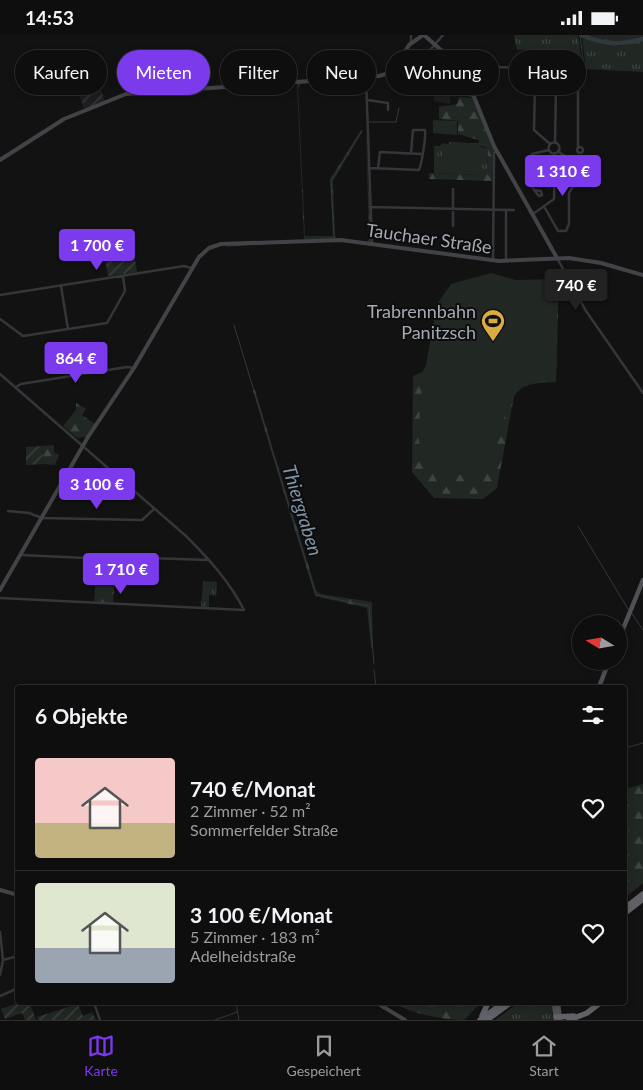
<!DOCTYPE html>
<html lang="de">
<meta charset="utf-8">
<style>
:root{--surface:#0e0e0e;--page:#1c1c1c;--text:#f1f3f6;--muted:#9b9c9e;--line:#2e2e2e;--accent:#7c3aed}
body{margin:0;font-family:Lato,sans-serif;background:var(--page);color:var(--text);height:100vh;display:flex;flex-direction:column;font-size:19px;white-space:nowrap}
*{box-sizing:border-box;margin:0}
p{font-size:16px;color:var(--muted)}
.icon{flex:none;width:28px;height:28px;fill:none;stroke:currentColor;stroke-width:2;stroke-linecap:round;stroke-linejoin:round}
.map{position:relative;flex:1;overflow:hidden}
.panel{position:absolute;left:15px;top:650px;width:612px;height:320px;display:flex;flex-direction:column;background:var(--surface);border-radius:5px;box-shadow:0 2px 8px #0003,0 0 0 1px var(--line)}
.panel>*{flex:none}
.top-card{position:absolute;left:15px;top:15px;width:614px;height:45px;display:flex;gap:10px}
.needle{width:32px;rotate:281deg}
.fabs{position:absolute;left:572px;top:580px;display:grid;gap:10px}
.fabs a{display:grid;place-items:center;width:55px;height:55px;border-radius:50%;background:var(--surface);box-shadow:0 2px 8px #0003,0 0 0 1px var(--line);font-size:25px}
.price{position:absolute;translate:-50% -42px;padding:0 11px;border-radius:5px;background:var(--accent);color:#fff;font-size:16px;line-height:32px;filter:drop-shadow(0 1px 2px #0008)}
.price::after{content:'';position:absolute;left:50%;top:30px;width:15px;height:11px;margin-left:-8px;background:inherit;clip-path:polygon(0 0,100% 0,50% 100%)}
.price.active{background:#222;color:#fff}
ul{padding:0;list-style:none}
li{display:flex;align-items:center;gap:15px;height:125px;padding:0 20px}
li+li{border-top:1px solid var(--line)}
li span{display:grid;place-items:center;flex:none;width:140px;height:100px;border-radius:5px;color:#555}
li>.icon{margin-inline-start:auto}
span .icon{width:60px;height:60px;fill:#fffc;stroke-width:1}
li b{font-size:21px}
h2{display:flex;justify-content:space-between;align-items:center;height:60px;padding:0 20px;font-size:21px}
.pill{padding:0 18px;border-radius:22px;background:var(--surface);box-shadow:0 2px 8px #0003,0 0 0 1px var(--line);font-size:18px;line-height:45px}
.pill.active{background:var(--accent);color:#fff}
.status{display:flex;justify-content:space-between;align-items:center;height:35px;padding:0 25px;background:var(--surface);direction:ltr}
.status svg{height:14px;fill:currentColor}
.tabs{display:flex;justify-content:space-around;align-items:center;height:70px;border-top:1px solid var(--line);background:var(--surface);font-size:14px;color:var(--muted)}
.tabs a{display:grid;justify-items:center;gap:2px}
.tabs .active{color:var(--accent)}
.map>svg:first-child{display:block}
</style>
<div class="status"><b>14:53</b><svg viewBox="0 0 49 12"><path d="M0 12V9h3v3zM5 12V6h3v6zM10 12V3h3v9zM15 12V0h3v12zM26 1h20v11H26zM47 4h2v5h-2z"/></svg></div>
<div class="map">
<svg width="643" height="985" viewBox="0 0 643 985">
<defs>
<pattern id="industrial-furrows" width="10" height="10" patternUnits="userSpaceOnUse" patternTransform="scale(1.25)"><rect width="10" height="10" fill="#1e1e20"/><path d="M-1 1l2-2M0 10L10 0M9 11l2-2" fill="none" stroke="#3c3c3e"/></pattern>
<pattern id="grass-tufts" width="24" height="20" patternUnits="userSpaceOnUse" patternTransform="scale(1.25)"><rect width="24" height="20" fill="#212722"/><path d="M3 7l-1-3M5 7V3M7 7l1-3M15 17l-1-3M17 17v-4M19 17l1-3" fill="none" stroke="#3e4440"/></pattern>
<pattern id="forest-firs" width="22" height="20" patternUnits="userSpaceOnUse" patternTransform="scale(1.25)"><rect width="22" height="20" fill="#212722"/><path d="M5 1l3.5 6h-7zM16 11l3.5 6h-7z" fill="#3e4440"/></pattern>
<pattern id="garden-furrows" width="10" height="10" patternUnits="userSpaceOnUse" patternTransform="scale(1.25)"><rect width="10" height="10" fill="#212722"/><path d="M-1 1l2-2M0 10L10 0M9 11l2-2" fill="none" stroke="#3e4440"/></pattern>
</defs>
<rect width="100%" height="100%" fill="#121213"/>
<!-- built -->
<path fill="#1e1e20" d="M 446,22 L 459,37 L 456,62 L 450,61 L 450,69 L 434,66 L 434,49 L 424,49 L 421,39 L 421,37 L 443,38 Z"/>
<!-- industrial -->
<path fill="url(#industrial-furrows)" d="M 96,42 L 105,66 L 84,74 L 76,48 Z"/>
<!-- grass -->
<path fill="url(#grass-tufts)" d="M 514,0 L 578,0 L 583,34 L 538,32 L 534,28 L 533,14 L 517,15 Z
M 584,0 L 643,0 L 643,3 L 617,8 Z
M 582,3 L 619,11 L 643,5 L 643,37 L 586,34 Z
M 325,46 L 301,49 L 298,53 L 305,201 L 333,201 L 330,144 L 361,95 L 362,97 L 333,146 L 335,200 L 336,203 L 366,207 L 369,205 L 366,96 L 371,205 L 369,207 L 341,204 L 304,204 L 297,50 L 298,48 Z
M 443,108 C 456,112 477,107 488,115 L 487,134 L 482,140 L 434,138 L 434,111 L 440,111 Z
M 203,546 L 217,547 L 216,561 L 209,560 L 209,573 L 201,572 Z
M 518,968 L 552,968 L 553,985 L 495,985 Z"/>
<!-- forest -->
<path fill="url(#forest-firs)" d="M 459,62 L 474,63 L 494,114 L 492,146 L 429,144 L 429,138 L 481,140 L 487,134 L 488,115 L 483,111 L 449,111 L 449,107 C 460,106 470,110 479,108 L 478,105 L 458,99 L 458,86 L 439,84 L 439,72 L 457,69 Z
M 559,241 L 556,347 C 541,348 523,347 514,361 L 497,453 L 483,464 L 434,463 L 412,437 L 413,341 L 422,337 L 427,329 L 543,245 Z
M 255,355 L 316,555 L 321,559 L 372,567 L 373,613 L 371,613 L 367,573 L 315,561 L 253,356 Z
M 76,368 L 86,374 L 82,380 L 95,389 L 86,402 L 77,403 L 63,391 L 76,375 Z
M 54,410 L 54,417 L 59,420 L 55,430 L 43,429 L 42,411 Z
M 96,541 L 115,541 L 113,568 L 94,567 Z
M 643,749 L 643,848 L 625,863 L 625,754 Z
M 396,968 L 481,968 L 464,985 C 447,985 408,979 396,968 Z"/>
<!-- garden -->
<path fill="url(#garden-furrows)" d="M 133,213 L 137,237 L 108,241 L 104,218 Z
M 42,411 L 43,429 L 26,430 L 26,412 Z
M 18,968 L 30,968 L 36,985 L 25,985 L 22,978 L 5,984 L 1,974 Z
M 78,969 L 83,981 L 92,977 L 96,985 L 38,985 L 37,982 Z"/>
<!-- pitch -->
<path fill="#212722" d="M 433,85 L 457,86 L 457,100 L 433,98 Z
M 443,112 L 482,113 L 482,138 L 442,137 Z
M 491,238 L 516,245 L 558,244 L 556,345 L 530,347 L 511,358 L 491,427 L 480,436 L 465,440 L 442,439 L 425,428 L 418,402 L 422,351 L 437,269 L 451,249 Z"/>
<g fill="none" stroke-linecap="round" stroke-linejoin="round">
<!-- stream -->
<path stroke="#31383e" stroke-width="1" d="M 580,0 L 584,32
M 369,87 L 396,87 L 399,73
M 334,203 L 331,146 L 362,96
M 227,211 L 264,209
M 234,290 L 316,560 L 369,571 L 374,629
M 578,491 L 628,574
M 631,577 L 643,595
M 374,635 L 376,652
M 625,713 L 643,708
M 236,968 L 239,985
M 215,985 L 237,977"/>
<!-- river -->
<path stroke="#31383e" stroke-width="4.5" d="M 581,0 C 603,9 620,11 643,4"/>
<!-- street -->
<path stroke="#35363a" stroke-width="2.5" d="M 411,0 L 411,8
M 457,31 L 530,33
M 394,37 L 398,40 L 417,41 L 425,21 L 443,0
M 461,39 L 458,58 L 474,61
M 366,43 L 372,209
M 367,65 L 388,68 L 388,75
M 555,107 L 556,50
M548.5 113a5.5 5.5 0 1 1 11 0a5.5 5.5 0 1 1-11 0Z
M 550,109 L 534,95 L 535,49 C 540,45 551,46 556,50 L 572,48 L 578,53 L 578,113
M577 115a3 3 0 1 1 6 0a3 3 0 1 1-6 0Z
M 369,133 L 419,135 C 422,128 426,101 425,95 L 413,95 L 411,118
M 378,133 L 380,117 L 421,119
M 534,155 L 531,149 L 532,119 L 549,115
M 534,155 L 541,156 L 542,160 L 539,161 Z
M 370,172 L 514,175
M 545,173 L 558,196 L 566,196 L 569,189 L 569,158 L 576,146 L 576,130 L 558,116
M 506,176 L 506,225
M 533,179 L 554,164 L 555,118
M 453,191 L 453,154
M 557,223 L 586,276 L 643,358
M 493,224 L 494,124 L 494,118 L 496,116
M 61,251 L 68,294
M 0,260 L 184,231 L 192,233
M 0,284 L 23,301 L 107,288 L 125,256 L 123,241
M 0,339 L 186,501 C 208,523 230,547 244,575 L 0,563
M 16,352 L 21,349 L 127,332 L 134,333
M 8,476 L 29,478 L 42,483 L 142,485 L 154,474
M 21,520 L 107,524 L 116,522 L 209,525
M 0,897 L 3,925 L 0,940
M 3,925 L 18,921
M 0,961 L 18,953
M 94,968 L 100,985"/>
<!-- secondary -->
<path stroke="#424347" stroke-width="4" d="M 424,0 L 450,23 L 468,47 L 494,111 L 557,223
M 0,125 L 64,84 L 126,59 L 379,41 L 393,37 L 409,10 L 423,0
M 0,555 L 88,402 L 134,333 L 199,222 L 209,213 L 221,209 L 341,205 L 499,226 L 569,223 L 601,228 L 643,240
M 0,855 L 18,860
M 377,968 L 405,985"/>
<!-- primary -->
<path stroke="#505156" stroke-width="4.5" d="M 619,604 L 643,545
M 599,652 L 609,626
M 554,968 L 556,985
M 558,968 L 560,985"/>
<!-- highway -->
<path stroke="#606268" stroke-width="5.5" d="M 625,873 L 643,859
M 625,878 L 643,864
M 482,981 L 488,968
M 556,982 L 574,981
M 480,985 L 503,968
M 487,985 L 510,968
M 569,985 L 587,978 L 600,968"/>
</g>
<!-- icons -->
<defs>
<g id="stadium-pin" transform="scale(1.25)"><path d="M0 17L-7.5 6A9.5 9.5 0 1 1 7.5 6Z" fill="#dbab42" stroke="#0d0d0e"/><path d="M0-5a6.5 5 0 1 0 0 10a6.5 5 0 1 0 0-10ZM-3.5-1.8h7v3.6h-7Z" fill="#111"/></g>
</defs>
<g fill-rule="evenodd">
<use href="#stadium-pin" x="493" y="286"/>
</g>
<g text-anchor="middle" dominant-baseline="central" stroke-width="4" stroke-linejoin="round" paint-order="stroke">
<!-- street labels -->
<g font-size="18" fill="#a5a9b2" stroke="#0d0d0e">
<text transform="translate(429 203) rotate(8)">Tauchaer Straße</text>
</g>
<!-- poi labels -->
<g font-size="18" fill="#a5a9b2" stroke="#0d0d0e" text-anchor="end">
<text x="476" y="276">Trabrennbahn<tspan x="476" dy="21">Panitzsch</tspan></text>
</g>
<!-- water labels -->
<g font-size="19" font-style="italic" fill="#8095a9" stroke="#0d0d0e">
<text transform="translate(303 475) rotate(73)">Thiergraben</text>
</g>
</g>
</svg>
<div class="fabs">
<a><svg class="needle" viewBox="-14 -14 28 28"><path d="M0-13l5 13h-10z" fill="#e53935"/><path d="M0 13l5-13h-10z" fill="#9b9c9e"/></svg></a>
</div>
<b class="price" style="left:563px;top:162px">1 310 €</b>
<b class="price" style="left:97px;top:236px">1 700 €</b>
<b class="price active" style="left:576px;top:276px">740 €</b>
<b class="price" style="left:76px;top:349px">864 €</b>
<b class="price" style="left:97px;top:475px">3 100 €</b>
<b class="price" style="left:121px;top:560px">1 710 €</b>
<div class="top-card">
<a class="pill">Kaufen</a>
<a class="pill active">Mieten</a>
<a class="pill">Filter</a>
<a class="pill">Neu</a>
<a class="pill">Wohnung</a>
<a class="pill">Haus</a>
</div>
<section class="panel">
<h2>6 Objekte<svg class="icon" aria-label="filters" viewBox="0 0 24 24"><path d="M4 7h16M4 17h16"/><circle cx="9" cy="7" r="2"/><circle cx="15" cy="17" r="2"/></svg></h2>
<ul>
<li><span style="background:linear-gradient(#f6c9c9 65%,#c2b280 0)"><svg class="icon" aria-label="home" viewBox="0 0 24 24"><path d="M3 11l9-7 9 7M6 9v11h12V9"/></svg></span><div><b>740 €/Monat</b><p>2 Zimmer · 52 m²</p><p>Sommerfelder Straße</p></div><svg class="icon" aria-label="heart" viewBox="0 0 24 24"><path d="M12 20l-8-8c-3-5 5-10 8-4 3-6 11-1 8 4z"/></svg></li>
<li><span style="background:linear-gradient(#dfe7d0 65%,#9aa5b1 0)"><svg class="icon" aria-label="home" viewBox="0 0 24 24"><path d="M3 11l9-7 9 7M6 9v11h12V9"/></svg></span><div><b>3 100 €/Monat</b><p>5 Zimmer · 183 m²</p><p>Adelheidstraße</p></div><svg class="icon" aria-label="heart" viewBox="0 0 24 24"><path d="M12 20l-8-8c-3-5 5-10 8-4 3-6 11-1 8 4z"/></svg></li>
</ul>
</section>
</div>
<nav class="tabs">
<a class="active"><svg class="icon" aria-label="map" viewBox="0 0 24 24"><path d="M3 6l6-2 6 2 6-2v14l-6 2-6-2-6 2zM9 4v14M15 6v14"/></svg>Karte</a>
<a><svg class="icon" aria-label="saved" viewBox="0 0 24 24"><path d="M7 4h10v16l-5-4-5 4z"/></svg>Gespeichert</a>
<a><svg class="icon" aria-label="home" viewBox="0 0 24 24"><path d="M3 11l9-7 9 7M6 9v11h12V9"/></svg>Start</a>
</nav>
